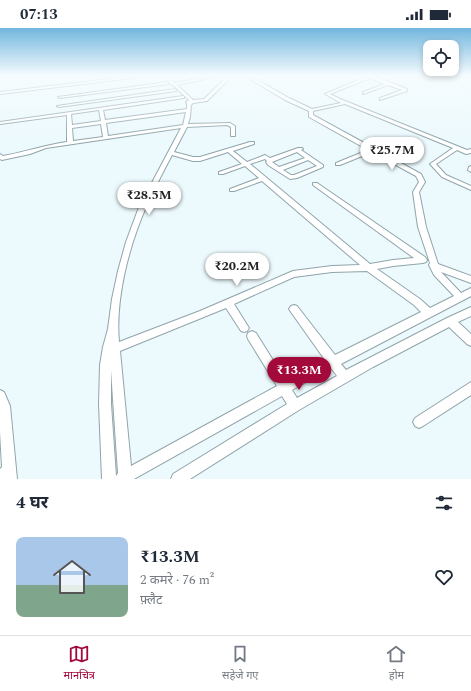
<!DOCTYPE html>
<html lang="hi">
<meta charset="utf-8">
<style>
:root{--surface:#fff;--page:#f6f6f7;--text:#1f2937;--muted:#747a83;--line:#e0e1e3;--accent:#a4093b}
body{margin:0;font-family:Spectral,"Noto Sans Devanagari",serif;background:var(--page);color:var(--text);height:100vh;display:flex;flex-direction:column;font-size:15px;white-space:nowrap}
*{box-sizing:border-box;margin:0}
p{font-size:13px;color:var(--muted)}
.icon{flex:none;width:22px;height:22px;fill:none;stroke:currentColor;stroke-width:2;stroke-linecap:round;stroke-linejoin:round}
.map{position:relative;height:451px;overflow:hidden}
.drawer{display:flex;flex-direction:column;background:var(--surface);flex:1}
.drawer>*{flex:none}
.buttons{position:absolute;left:423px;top:12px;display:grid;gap:8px}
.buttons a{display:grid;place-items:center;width:36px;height:36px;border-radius:8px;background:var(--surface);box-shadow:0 2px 6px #0003;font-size:20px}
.price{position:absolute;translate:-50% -34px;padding:0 9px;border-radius:14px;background:#fff;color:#222;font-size:13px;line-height:26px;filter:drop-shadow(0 1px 2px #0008)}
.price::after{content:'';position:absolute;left:50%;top:24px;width:12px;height:9px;margin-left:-6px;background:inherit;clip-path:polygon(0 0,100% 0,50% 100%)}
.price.active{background:var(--accent);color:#fff}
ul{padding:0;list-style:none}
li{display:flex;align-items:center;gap:12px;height:100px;padding:0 16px}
li span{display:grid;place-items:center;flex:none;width:112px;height:80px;border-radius:8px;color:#555}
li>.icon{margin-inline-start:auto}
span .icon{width:48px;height:48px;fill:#fffc;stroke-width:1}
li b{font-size:17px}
h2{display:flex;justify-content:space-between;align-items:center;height:48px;padding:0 16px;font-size:17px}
.status{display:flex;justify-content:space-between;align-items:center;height:28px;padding:0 20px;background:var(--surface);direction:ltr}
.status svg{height:11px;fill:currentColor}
.menu{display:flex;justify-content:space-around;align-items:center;height:56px;border-top:1px solid var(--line);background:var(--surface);font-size:11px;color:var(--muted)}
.menu a{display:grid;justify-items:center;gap:2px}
.menu .active{color:var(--accent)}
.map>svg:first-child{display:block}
</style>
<div class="status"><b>07:13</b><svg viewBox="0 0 49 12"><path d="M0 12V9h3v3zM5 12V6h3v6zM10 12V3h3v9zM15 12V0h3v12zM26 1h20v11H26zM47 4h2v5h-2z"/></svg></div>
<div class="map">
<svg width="471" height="451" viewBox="0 0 471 451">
<rect width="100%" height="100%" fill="#ecf9fd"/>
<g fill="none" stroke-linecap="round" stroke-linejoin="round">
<!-- minor casing -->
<g stroke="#90a5ab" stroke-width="2">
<path id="minor" d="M 135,48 L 149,48 L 0,66 L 0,64 Z
M 163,48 L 167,48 L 175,55 L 211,48 L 220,48 L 177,57 L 193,72 L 204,71 L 228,48 L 232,48 L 207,73 L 193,75 L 191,77 L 190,89 L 188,96 L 230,95 L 235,98 L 235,108 L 231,108 L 231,99 L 227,97 L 187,99 L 174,124 L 193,129 L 200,129 L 250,114 L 254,114 L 254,116 L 233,123 L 247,134 L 265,127 L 270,130 L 298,120 L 302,120 L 303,121 L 301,122 L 323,137 L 323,139 L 297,150 L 290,151 L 268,137 L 266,134 L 267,133 L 265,131 L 250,136 L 370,236 L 393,232 L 414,230 L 313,157 L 313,155 L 317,155 L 425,229 L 427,232 L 426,234 L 423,235 L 393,238 L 377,241 L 420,271 L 430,280 L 454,268 L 434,247 L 429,237 L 430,235 L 418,199 L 413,164 L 419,154 L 416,148 L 372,124 L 340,137 L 336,137 L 336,135 L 368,122 L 309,89 L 309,83 L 285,72 L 245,48 L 250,48 L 289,70 L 312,81 L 341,75 L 325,66 L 368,48 L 374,48 L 407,61 L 407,63 L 380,72 L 380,70 L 402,62 L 388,57 L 363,66 L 363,64 L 384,56 L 370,50 L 330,66 L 340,71 L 467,122 L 471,121 L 471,125 L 466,126 L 457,122 L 436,136 L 446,147 L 471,158 L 471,162 L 442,149 L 430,136 L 453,120 L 345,76 L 313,83 L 313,87 L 421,146 L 425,154 L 419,164 L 426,199 L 438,236 L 471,248 L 471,255 L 441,244 L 461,265 L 471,260 L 471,268 L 341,336 L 346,342 L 447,290 L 471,279 L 471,288 L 458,294 L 471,306 L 471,318 L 467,316 L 449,299 L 373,339 L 299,382 L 190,451 L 171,451 L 173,446 L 287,376 L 282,368 L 134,451 L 102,451 L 99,376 L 100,337 L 103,319 L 108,301 L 112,271 L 118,243 L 126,214 L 139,179 L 181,100 L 46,120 L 30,126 L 2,132 L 0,131 L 0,126 L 3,128 C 25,124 45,117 67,114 L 67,87 L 0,96 L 0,94 L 183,68 L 184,68 L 184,70 L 103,82 L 105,92 L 187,81 L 187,75 L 186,74 L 189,72 L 173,57 L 172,57 ZM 99,82 L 101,93 L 72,97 L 71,86 ZM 186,84 L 183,97 L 108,108 L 106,95 ZM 101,96 L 103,109 L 73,113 L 72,100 ZM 228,124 L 242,136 L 219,144 L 219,146 L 223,146 L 245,138 L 259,150 L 230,161 L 230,163 L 234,163 L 262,153 L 360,237 L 332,238 L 293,243 L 200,283 L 119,314 C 115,271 129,218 146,179 C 154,161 163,144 172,127 L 193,133 L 200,133 ZM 297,124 L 305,130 L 279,139 L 272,134 ZM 308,132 L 317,138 L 294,147 L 291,147 L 283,142 ZM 367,243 L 414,277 L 421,284 L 335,327 L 297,278 L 294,277 L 291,278 L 289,281 L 291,284 L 325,332 L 286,353 L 256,305 L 252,303 L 248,305 L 247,308 L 248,311 L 277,358 L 131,438 L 120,323 L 226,280 L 241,303 L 244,304 L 247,303 L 249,300 L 234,276 L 294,249 L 332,244 ZM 331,340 L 337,348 L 297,370 L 292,362 ZM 111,342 L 118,445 L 116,448 L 111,376 Z
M 168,54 L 169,56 L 60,70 L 58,69 Z
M 175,61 L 176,63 L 59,79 L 57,78 Z
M 471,138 L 471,144 L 468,142 L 469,139 Z
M 471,354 L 471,367 L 423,398 L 419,400 L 415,398 L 413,394 L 415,390 Z
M 0,362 L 4,364 L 10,378 L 17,451 L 0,451 L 0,441 L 2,439 L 0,404 Z"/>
</g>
<!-- minor -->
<use href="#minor" fill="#fff" fill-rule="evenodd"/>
</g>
<!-- sky -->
<linearGradient id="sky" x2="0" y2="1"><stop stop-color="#72b6de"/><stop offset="0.43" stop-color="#f6fcfe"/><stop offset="1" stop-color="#f6fcfe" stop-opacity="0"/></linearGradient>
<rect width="471" height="111" fill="url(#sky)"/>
</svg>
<div class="buttons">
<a><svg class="icon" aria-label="locate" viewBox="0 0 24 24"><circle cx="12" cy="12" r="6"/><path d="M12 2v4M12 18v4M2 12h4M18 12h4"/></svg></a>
</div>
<b class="price" style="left:392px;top:143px">₹25.7M</b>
<b class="price" style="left:149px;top:188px">₹28.5M</b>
<b class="price" style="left:237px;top:259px">₹20.2M</b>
<b class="price active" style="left:299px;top:363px">₹13.3M</b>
</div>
<section class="drawer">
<h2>4 घर<svg class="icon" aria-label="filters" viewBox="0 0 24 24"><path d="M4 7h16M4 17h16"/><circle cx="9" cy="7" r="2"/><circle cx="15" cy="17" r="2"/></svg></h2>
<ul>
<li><span style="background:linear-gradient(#a9c7e8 60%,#7fa58c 0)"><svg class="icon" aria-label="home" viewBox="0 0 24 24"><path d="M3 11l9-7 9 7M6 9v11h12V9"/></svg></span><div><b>₹13.3M</b><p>2 कमरे · 76 m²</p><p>फ़्लैट</p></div><svg class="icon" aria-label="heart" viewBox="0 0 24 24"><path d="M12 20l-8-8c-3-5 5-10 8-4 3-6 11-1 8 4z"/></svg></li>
</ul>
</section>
<nav class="menu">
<a class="active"><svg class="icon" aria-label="map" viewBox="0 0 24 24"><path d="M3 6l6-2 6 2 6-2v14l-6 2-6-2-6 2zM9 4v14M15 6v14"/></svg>मानचित्र</a>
<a><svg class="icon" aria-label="saved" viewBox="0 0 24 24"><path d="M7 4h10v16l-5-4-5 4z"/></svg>सहेजे गए</a>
<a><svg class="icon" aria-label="home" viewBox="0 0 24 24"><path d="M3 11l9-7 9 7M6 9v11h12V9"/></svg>होम</a>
</nav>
